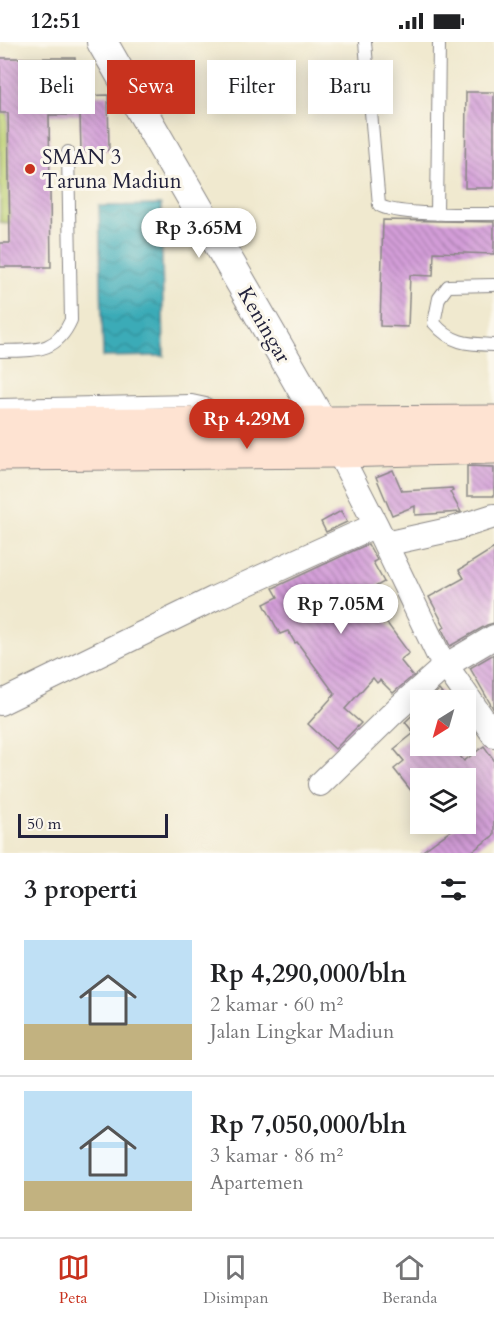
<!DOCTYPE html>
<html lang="id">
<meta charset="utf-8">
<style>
:root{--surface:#fff;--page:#f6f6f6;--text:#202124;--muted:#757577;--line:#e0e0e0;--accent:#c8321e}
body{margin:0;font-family:Cardo,serif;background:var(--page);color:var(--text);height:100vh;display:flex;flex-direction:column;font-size:22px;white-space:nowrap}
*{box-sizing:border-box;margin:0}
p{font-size:20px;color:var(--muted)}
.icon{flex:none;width:33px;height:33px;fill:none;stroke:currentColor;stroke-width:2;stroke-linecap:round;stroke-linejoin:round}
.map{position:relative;height:811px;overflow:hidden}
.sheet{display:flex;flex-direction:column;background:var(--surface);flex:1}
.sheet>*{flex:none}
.banner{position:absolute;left:18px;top:18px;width:459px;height:54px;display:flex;gap:12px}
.needle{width:39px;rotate:217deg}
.fabs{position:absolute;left:410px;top:648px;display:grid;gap:12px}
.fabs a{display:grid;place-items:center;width:66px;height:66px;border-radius:0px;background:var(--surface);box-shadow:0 3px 15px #0003;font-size:30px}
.scale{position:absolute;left:18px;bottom:15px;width:150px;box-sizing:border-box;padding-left:6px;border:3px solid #22223b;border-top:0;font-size:16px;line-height:21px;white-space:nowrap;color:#22223b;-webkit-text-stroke:4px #fbf7ec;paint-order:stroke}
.price{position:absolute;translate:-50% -51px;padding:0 14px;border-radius:21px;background:#fff;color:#222;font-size:20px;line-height:39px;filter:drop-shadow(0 2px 3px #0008)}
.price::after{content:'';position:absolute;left:50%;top:36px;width:18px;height:14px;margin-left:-9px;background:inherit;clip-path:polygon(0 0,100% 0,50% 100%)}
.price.selected{background:var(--accent);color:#fff}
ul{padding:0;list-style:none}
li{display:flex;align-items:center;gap:18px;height:150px;padding:0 24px}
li+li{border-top:2px solid var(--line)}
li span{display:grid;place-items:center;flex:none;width:168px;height:120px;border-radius:0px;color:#555}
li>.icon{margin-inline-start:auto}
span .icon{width:72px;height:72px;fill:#fffc;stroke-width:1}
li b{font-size:26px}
h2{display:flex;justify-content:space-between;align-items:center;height:72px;padding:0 24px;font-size:26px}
.tag{padding:0 21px;border-radius:0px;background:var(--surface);box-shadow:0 3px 15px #0003;font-size:21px;line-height:54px}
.tag.selected{background:var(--accent);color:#fff}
.status{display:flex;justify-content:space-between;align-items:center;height:42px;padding:0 30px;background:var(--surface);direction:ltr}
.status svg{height:16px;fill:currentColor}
.dock{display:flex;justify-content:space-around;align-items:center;height:84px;border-top:2px solid var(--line);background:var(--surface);font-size:16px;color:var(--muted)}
.dock a{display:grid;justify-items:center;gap:3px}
.dock .selected{color:var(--accent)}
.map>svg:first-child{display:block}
</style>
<div class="status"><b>12:51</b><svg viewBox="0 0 49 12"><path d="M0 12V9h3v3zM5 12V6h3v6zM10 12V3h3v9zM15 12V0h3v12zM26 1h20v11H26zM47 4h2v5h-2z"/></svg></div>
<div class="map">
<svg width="494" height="811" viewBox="0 0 494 811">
<defs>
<pattern id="water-waves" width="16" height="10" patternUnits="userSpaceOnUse" patternTransform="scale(1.5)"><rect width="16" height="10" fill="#3babb7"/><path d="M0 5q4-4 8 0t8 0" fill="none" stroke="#318b96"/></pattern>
<pattern id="building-back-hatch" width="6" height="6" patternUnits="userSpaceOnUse" patternTransform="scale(1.5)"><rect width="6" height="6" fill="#d39dd8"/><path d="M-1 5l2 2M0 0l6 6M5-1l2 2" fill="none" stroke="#ab80b0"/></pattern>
</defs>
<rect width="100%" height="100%" fill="#fbf7ec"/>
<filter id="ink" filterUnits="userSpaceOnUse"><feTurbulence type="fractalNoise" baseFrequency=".0167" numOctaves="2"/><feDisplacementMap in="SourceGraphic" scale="12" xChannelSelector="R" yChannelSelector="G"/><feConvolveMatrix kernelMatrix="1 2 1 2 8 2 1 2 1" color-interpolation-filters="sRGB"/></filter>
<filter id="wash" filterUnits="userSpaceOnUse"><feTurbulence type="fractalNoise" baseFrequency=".008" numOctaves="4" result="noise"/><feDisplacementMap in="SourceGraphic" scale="24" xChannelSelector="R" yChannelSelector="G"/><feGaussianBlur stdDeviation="1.35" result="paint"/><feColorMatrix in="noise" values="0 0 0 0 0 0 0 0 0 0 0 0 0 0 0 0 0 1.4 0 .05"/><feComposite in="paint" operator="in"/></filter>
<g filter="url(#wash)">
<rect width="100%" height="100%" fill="#f0e9cf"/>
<!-- green -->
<path fill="#bdd073" stroke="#707957" stroke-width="1.5" d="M 0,71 L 8,71 L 10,181 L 0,180 Z"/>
<!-- water -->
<path fill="url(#water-waves)" stroke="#2e6679" stroke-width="1.5" d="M 161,163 L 164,314 L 103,315 L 99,164 Z"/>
<g id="blocks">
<!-- building -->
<path fill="url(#building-back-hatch)" d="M 0,16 L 75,16 L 75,54 L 108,53 L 109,108 L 81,109 L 80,73 L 49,73 L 51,225 L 0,225 L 0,201 L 10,201 L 8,71 L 0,71 Z
M 466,50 L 494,50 L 494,146 L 465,146 Z
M 383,178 L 494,180 L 494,212 L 434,210 L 433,234 L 410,233 L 408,285 L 380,284 Z
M 467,424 L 494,425 L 494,454 L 467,454 Z
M 393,428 L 402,449 L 452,446 L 453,449 L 450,450 L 461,470 L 415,473 L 415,464 L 392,473 L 376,435 Z
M 341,469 L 347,480 L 326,490 L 321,480 Z
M 368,502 L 377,518 L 373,520 L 384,540 L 362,552 L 381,579 L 384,577 L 409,611 L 400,618 L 413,634 L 393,651 L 380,638 L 377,641 L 373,636 L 345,667 L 361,681 L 335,707 L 308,682 L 335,652 L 297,600 L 295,601 L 288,589 L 280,592 L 264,562 L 278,555 L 273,546 Z
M 494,506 L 494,581 L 487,583 L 450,604 L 442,587 L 445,585 L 429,555 L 464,536 L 459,528 Z
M 494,612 L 494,668 L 470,626 Z
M 439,648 L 447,658 L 428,658 Z
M 420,666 L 420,704 L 452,704 L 464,719 L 484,704 L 494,718 L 494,793 L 470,811 L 420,811 L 460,782 L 465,782 L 465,736 L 421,736 L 420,735 L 420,760 L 394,727 L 404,719 L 394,707 L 414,691 L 405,680 Z"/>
</g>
</g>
<g filter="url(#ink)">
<use href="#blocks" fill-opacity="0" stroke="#898685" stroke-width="1.5"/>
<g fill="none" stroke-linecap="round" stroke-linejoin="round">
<!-- service casing -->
<g stroke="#898685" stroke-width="14">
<path id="service" d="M 365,0 L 379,163 C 395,174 472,172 494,172
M 437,172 L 439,0
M 494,243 L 448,244 L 439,256 L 434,281 C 452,302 467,302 494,303
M 0,309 C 34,308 56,312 71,278 L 68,110
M 0,363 L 192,359 L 206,362 L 226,373"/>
</g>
<!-- minor casing -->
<g stroke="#898685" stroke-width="26">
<path id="minor" d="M 338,409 L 376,483 L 438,612 L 494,693
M 385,502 L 453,487 L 494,474
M 0,661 L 215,556 L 376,483
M 320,742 L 397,667 L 445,624 L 494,595"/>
</g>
<!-- tertiary casing -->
<g stroke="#898685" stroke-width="32">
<path id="tertiary" d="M 102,0 L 333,400"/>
</g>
<!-- secondary casing -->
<g stroke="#898685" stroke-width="35">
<path id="secondary" d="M 0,383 L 494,380
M 0,412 L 338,409 L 494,405"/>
</g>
<!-- service -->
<use href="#service" stroke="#fff" stroke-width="12"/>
<!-- minor -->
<use href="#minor" stroke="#fff" stroke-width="24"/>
<!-- tertiary -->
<use href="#tertiary" stroke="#fff" stroke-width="30"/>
<!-- secondary -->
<use href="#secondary" stroke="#fee3d2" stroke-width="33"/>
</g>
</g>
<!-- markers -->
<circle fill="#c8321e" stroke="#fbf7ec" stroke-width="2" cx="30" cy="127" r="6"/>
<g text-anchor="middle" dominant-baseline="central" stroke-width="6" stroke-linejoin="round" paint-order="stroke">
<!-- poi labels -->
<g font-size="21" fill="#22223b" stroke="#fbf7ec" text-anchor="start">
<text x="42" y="115">SMAN 3<tspan x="42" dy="24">Taruna Madiun</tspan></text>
</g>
<!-- street labels -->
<g font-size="21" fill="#22223b" stroke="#fbf7ec">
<text transform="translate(264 283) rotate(60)">Keningar</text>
</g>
</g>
</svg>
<div class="fabs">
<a><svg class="needle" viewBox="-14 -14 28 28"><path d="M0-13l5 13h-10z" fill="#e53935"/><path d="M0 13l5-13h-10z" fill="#757577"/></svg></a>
<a><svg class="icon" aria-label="layers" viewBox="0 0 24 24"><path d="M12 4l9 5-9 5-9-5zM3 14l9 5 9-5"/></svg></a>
</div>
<div class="scale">50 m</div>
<b class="price" style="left:199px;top:217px">Rp 3.65M</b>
<b class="price selected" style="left:247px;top:408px">Rp 4.29M</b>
<b class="price" style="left:341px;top:593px">Rp 7.05M</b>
<div class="banner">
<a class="tag">Beli</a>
<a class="tag selected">Sewa</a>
<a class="tag">Filter</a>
<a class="tag">Baru</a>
</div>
</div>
<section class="sheet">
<h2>3 properti<svg class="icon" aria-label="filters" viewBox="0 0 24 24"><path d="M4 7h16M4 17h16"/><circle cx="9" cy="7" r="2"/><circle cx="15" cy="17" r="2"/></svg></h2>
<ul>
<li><span style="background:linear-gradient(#bfe0f5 70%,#c2b280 0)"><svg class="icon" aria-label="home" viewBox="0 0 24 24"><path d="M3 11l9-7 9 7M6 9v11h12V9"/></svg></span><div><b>Rp 4,290,000/bln</b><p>2 kamar · 60 m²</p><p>Jalan Lingkar Madiun</p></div></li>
<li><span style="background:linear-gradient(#bfe0f5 75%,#c2b280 0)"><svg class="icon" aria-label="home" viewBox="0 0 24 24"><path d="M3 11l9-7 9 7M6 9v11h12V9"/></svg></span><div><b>Rp 7,050,000/bln</b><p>3 kamar · 86 m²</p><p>Apartemen</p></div></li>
</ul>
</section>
<nav class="dock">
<a class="selected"><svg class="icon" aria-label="map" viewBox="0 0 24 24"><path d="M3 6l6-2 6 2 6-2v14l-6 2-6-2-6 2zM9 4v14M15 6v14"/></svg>Peta</a>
<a><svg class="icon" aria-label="saved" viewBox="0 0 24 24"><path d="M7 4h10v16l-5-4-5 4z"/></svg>Disimpan</a>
<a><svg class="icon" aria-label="home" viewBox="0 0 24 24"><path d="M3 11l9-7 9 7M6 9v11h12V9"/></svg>Beranda</a>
</nav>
